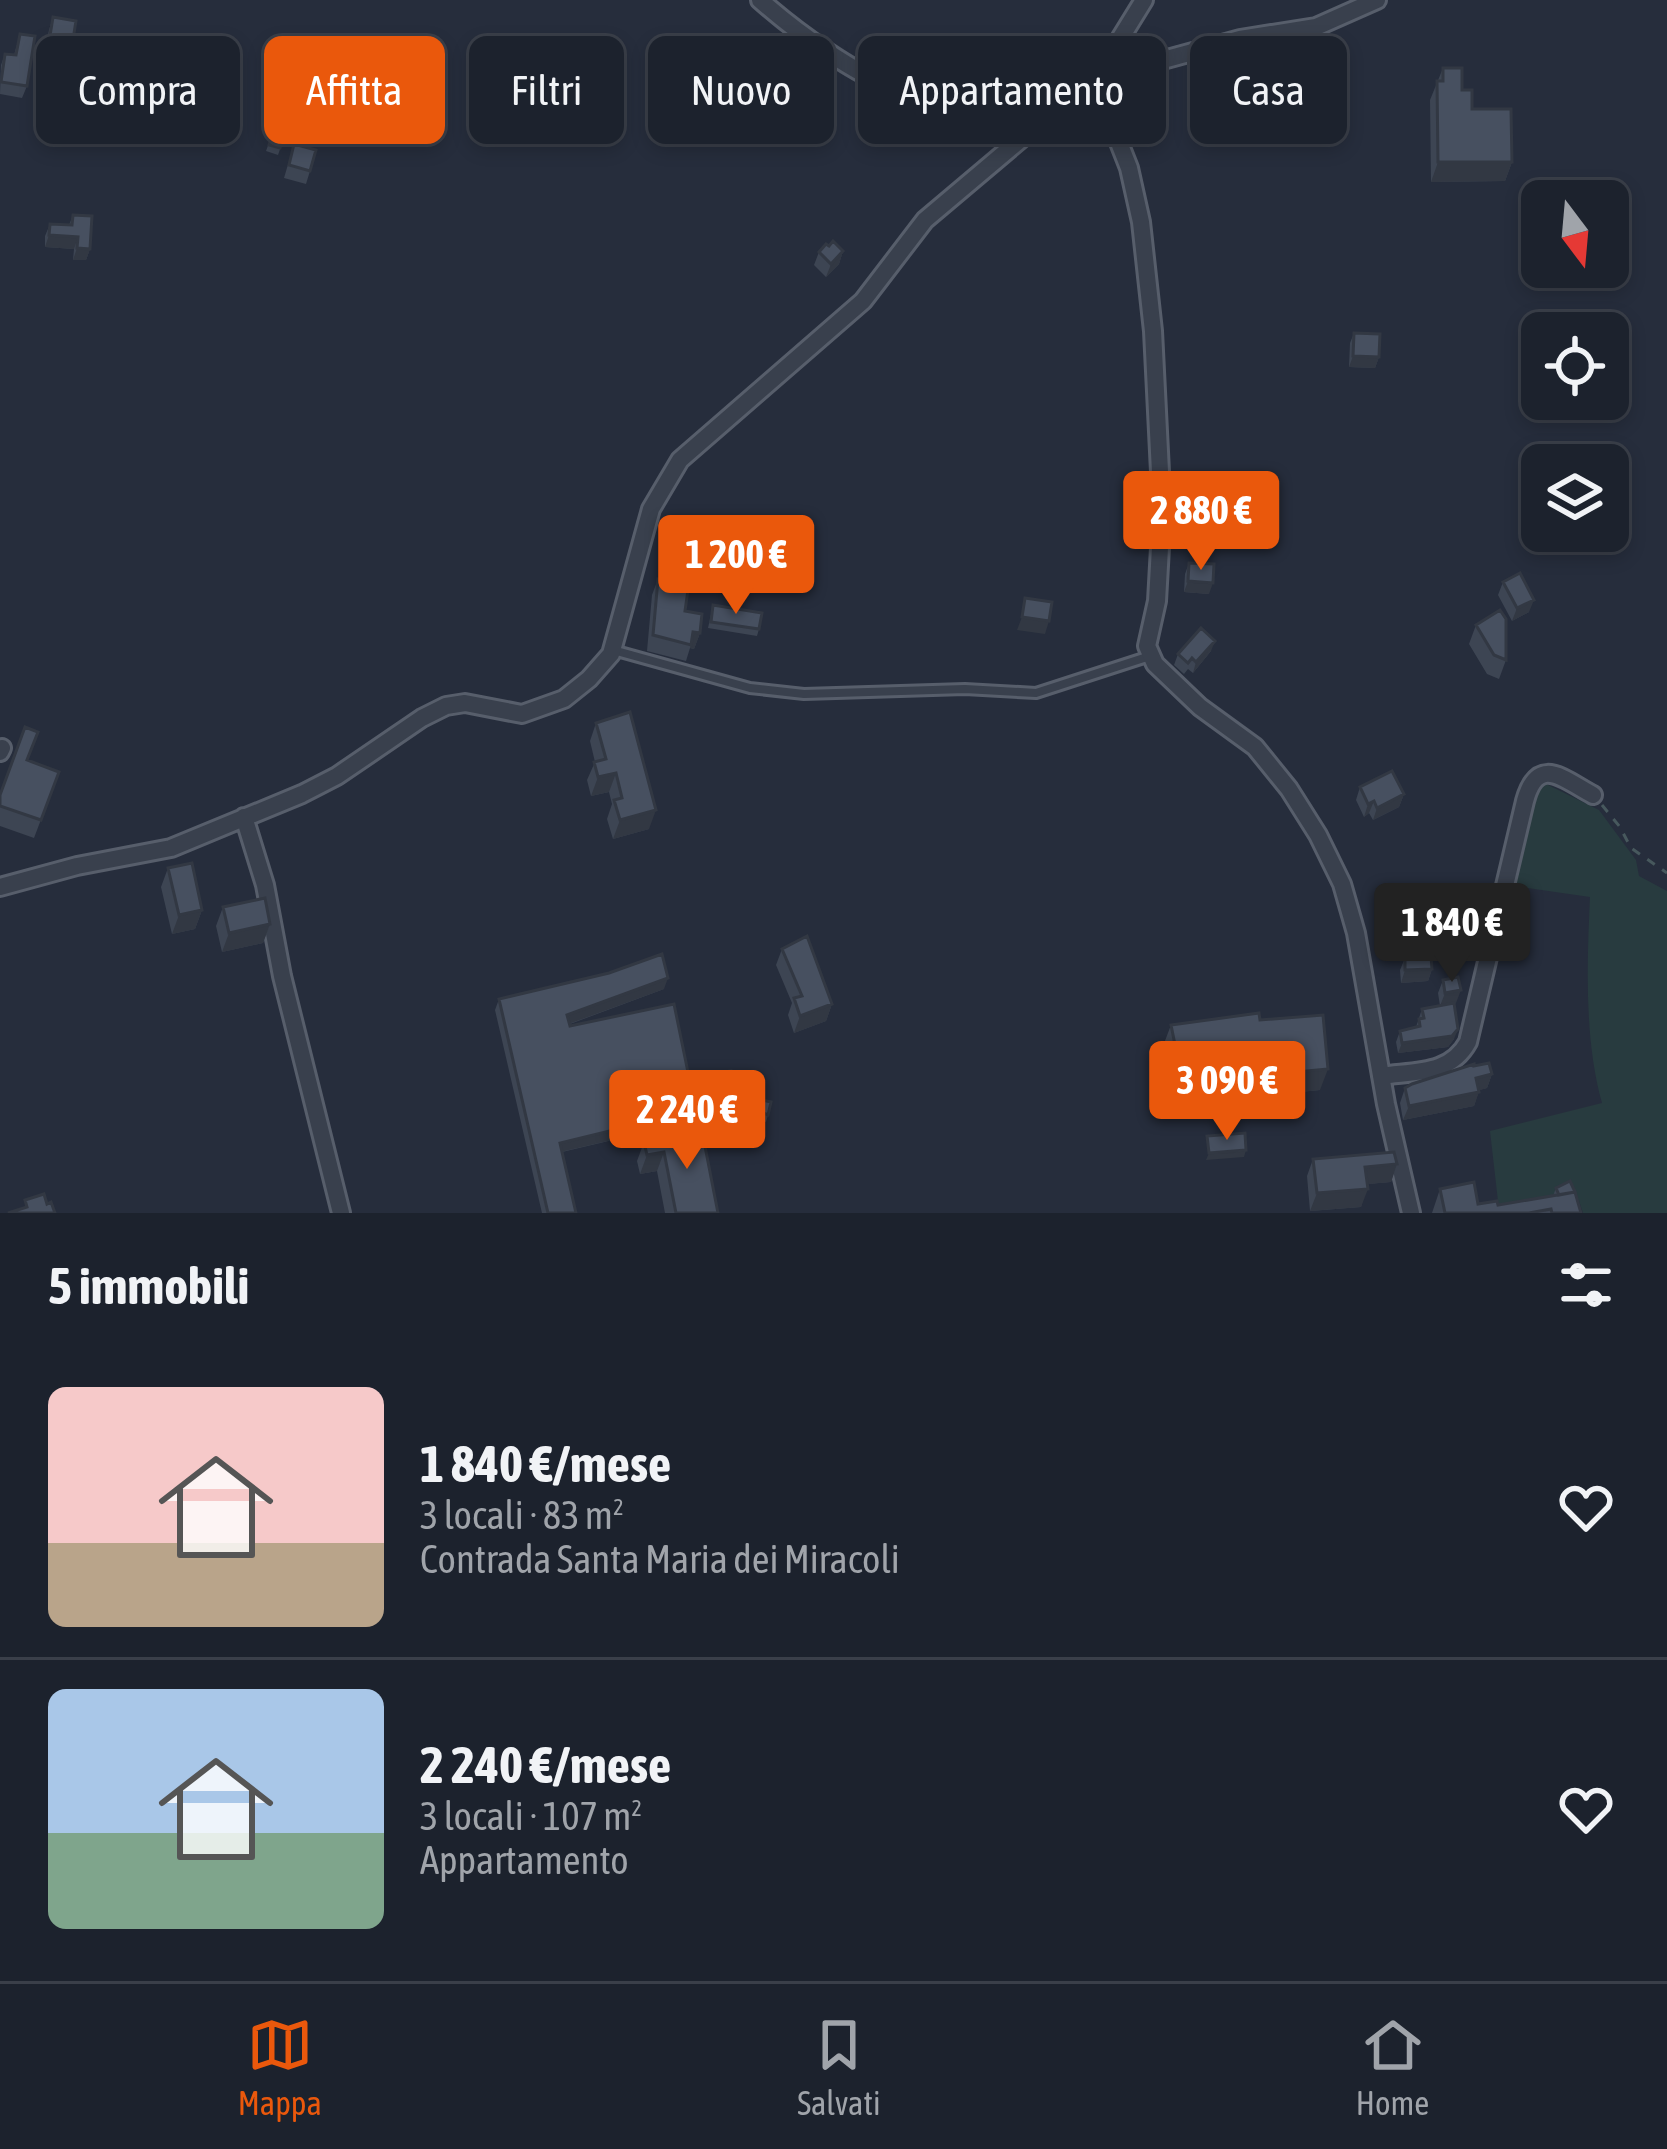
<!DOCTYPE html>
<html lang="it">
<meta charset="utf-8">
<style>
:root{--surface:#1c222d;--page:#292f39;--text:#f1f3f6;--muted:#a0a4aa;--line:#3a3f49;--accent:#ea580c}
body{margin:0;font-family:"Asap Condensed",sans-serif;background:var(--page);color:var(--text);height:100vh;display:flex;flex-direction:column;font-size:45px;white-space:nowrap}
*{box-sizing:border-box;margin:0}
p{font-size:39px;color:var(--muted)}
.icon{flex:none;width:66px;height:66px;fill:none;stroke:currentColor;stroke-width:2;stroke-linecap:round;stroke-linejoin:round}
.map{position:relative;height:1213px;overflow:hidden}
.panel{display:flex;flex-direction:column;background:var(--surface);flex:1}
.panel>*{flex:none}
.banner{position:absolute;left:36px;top:36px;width:1596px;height:108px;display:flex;gap:24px}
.needle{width:78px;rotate:164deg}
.buttons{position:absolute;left:1521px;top:180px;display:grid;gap:24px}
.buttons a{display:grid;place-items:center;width:108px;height:108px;border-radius:18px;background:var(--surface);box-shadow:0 6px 18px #0003,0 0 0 3px var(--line);font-size:60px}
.price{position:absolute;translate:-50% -102px;padding:0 27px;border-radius:12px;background:var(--accent);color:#fff;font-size:39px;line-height:78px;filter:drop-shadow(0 3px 6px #0008)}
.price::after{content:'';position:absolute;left:50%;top:72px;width:36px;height:27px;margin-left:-18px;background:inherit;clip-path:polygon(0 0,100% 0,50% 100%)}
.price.current{background:#222;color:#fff}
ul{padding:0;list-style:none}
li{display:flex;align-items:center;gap:36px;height:300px;padding:0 48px}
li+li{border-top:3px solid var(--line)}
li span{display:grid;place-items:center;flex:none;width:336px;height:240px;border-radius:18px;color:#555}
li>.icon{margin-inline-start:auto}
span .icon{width:144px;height:144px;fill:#fffc;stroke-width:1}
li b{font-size:51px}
h2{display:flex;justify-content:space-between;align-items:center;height:144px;padding:0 48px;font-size:51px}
.chip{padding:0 42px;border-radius:18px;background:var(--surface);box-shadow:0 6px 18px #0003,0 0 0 3px var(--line);font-size:42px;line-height:108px}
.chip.current{background:var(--accent);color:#fff}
.tabs{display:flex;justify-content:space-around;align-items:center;height:168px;border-top:3px solid var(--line);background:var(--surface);font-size:33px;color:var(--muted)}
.tabs a{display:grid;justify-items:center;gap:6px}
.tabs .current{color:var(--accent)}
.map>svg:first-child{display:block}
</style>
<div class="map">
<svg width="1667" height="1213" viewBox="0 0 1667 1213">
<rect width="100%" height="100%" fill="#262d3c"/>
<!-- green -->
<path fill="#283b3f" d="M 1546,784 L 1599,810 L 1636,860 L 1639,876 L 1667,891 L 1667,1213 L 1583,1213 L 1579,1201 L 1499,1210 L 1490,1131 L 1602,1103 C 1584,1039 1587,963 1590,897 L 1500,884 L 1533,788 Z"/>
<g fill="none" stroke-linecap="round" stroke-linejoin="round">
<!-- lane casing -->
<g stroke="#575e6b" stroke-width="14">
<path id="lane" d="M 613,650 L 750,688 L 804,694 L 965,689 L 1036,693 L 1150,656"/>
</g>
<!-- street casing -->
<g stroke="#575e6b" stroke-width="22">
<path id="street" d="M 760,0 C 796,32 854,74 900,91 C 926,101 953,107 981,112 C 1003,117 1022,122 1045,118
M 1144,0 L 1107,60 L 1101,77 L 1100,94 L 1129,168 L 1141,222 L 1153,331 L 1162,512 L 1157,601 L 1147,646 L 1155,664 L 1200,707 L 1255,747 L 1289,789 L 1318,835 L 1342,884 L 1356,933 L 1386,1104 L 1411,1213
M 0,752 L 2,748
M 244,817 L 265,885 L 282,976 L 341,1213
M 0,887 L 77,866 L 171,848 L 302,794 L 337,776 L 422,718 L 446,706 L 465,703 L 522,714 L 564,699 L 589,679 L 611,654 L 651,509 L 680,460 L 863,301 L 925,220 L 1047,117 L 1101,77 L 1240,39 L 1316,27 L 1377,0
M 1381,1076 C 1415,1071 1450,1075 1468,1042 L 1525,801 C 1538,754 1563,779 1593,795"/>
</g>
<!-- path -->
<path stroke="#47585d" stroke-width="3" stroke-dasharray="9 9" stroke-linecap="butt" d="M 1602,805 L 1620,827 L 1631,848 L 1667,873"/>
<!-- lane -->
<use href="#lane" stroke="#39404d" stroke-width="8"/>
<!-- street -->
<use href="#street" stroke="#39404d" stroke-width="16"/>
</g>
<!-- wall -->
<path fill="#3d4553" d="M 53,17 L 72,46 L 67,59 L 44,55 L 49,30 Z
M 20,34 L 27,86 L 22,98 L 0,94 L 1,65 L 5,54 L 14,55 Z
M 1443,68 L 1462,90 L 1472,109 L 1512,162 L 1505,181 L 1431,182 L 1430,100 Z
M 272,134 L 284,138 L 278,155 L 266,151 Z
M 294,144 L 310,171 L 306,184 L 284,178 Z
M 73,215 L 90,249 L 86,260 L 73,260 L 74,249 L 45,247 L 45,236 L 50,224 L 69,225 Z
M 843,251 L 839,264 L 826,277 L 814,265 L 819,252 Z
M 1354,333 L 1379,357 L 1375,368 L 1349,367 L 1350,343 Z
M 1189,563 L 1209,594 L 1184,592 L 1185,574 Z
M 658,579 L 700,633 L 694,649 L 690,648 L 686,661 L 647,651 L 652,595 Z
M 1503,582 L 1529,612 L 1512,621 L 1498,595 Z
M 713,605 L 759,629 L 757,636 L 708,628 Z
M 1476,625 L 1506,660 L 1499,679 L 1487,674 L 1469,644 Z
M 1211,651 L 1193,673 L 1188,669 L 1184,674 L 1174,665 L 1178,654 Z
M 596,723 L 649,829 L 613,839 L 607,819 L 612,804 L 609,792 L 591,796 L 587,780 L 595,762 L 590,741 Z
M 27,760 L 59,772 L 34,838 L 0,826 L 0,795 Z
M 1360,787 L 1404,794 L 1399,807 L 1373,820 L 1369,813 L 1364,817 L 1356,800 Z
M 168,868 L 202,910 L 195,929 L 172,934 L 161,887 Z
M 223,907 L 270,924 L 263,943 L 222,952 L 216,926 Z
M 782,949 L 832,1004 L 826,1021 L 794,1033 L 788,1015 L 792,1003 L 776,965 Z
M 1405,958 L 1432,969 L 1428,981 L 1401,983 L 1400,970 Z
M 1443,980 L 1456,1003 L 1454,1004 L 1454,1039 L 1448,1047 L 1398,1053 L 1396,1042 L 1400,1031 L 1416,1027 L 1422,1009 L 1440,1006 L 1438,993 Z
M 664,989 L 570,1024 L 570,1026 L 689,1077 L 731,1105 L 659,1119 L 655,1130 L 562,1152 L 576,1213 L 542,1213 L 495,1010 L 499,999 Z
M 1260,1020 L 1320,1090 L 1249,1097 L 1247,1104 L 1176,1110 L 1163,1046 L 1171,1025 Z
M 1474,1066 L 1492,1074 L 1487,1088 L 1479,1090 L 1474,1106 L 1403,1120 L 1400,1103 L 1405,1088 Z
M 757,1099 L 768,1115 L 766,1122 L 751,1116 Z
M 702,1131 L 718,1213 L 665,1213 L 657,1171 L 640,1174 L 637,1161 L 644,1142 Z
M 1313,1159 L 1397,1164 L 1391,1182 L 1367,1184 L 1361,1207 L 1310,1211 L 1307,1176 Z
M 1556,1188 L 1581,1213 L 1432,1213 L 1440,1189 L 1478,1204 L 1498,1205 L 1553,1196 Z"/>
<!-- shaded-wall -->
<path fill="#323843" d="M 1438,162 L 1512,162 L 1505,181 L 1431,182 Z
M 49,235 L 78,237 L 74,249 L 45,247 Z
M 77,248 L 90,249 L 86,260 L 73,260 Z
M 843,251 L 839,264 L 826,277 L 831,264 Z
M 1353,356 L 1379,357 L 1375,368 L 1349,367 Z
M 1188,581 L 1213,583 L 1209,594 L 1184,592 Z
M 1534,600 L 1529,612 L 1512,621 L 1517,608 Z
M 1022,617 L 1049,621 L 1045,634 L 1017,630 Z
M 693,632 L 700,633 L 694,649 L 690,648 Z
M 1215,641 L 1211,651 L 1193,673 L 1196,662 Z
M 616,773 L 609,792 L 591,796 L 598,777 Z
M 1404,794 L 1399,807 L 1373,820 L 1377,808 Z
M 1374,801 L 1369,813 L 1364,817 L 1368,804 Z
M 656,810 L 649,829 L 613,839 L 620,820 Z
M 202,910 L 195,929 L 172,934 L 179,915 Z
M 270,924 L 263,943 L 222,952 L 229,933 Z
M 1432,969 L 1428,981 L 1401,983 L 1405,970 Z
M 668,978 L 664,989 L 563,1026 L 567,1015 Z
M 1461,990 L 1456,1003 L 1440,1006 L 1445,993 Z
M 832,1004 L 826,1021 L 794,1033 L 800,1016 Z
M 1458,1029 L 1454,1039 L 1448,1047 L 1398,1053 L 1402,1043 Z
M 1328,1069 L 1320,1090 L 1249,1097 L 1247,1104 L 1176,1110 L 1184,1089 L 1254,1076 Z
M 1492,1074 L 1487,1088 L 1471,1093 L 1476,1078 Z
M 1479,1092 L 1474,1106 L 1403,1120 L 1409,1106 Z
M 735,1094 L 731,1105 L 653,1120 L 657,1109 Z
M 659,1119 L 655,1130 L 556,1153 L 560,1143 Z
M 1246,1150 L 1244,1157 L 1206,1160 L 1209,1153 Z
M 664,1152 L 657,1171 L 640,1174 L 647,1155 Z
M 1397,1164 L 1391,1182 L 1358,1185 L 1365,1167 Z
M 1368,1189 L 1361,1207 L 1310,1211 L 1317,1193 Z"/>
<!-- building -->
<path fill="#475060" stroke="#323843" stroke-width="3" d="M 53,17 L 76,21 L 72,46 L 49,42 Z
M 20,34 L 35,36 L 27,86 L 1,82 L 5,54 L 16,55 Z
M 1443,68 L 1462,68 L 1462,90 L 1472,90 L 1472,109 L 1511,109 L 1512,162 L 1438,162 L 1437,81 L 1443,81 Z
M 272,134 L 284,138 L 280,148 L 269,145 Z
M 294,144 L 316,150 L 310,171 L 289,165 Z
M 73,215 L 92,216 L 90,249 L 77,248 L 78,237 L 49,235 L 50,224 L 72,225 Z
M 833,241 L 843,251 L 831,264 L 819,252 L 826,244 L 829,246 Z
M 1354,333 L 1380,334 L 1379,357 L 1353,356 Z
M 1189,563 L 1214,564 L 1213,583 L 1188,581 Z
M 1520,573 L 1534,600 L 1517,608 L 1503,582 Z
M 658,579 L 689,583 L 685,611 L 702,614 L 700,633 L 693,632 L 691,645 L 653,635 Z
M 1025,598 L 1052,602 L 1049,621 L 1022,617 Z
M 713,605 L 762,613 L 759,629 L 711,622 Z
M 1500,610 L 1506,619 L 1506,660 L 1494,655 L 1476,625 Z
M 1201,628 L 1215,641 L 1196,662 L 1192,658 L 1188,663 L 1178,654 Z
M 630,712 L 656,810 L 620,820 L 614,800 L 622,798 L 616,773 L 598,777 L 594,762 L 606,759 L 596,723 Z
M 25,727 L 38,732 L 27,760 L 59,772 L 41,820 L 0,806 L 0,795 Z
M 1392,771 L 1404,794 L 1377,808 L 1374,801 L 1368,804 L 1360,787 Z
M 192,863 L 202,910 L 179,915 L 168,868 Z
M 265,898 L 270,924 L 229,933 L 223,907 Z
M 807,936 L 832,1004 L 800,1016 L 794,998 L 802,996 L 782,949 Z
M 662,954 L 668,978 L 567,1015 L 570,1026 L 674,1004 L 689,1077 L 731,1071 L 735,1094 L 657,1109 L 659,1119 L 560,1143 L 576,1213 L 548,1213 L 499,999 L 609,973 Z
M 1431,956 L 1432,969 L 1405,970 L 1405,958 Z
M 1458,977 L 1461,990 L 1445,993 L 1443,980 Z
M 1454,1003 L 1458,1029 L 1452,1036 L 1402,1043 L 1400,1031 L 1420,1026 L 1419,1019 L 1424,1018 L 1422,1009 Z
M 1259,1013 L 1260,1020 L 1323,1015 L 1328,1069 L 1254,1076 L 1254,1083 L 1184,1089 L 1171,1025 Z
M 1489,1063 L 1492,1074 L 1476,1078 L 1479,1092 L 1409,1106 L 1405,1088 L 1412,1084 L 1474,1064 L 1474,1066 Z
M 757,1099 L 771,1102 L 768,1115 L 754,1109 Z
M 702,1131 L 718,1213 L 676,1213 L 664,1152 L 647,1155 L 644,1142 Z
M 1245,1133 L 1246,1150 L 1209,1153 L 1207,1136 Z
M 1394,1152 L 1397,1164 L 1365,1167 L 1368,1189 L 1317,1193 L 1313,1159 Z
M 1570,1181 L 1576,1194 L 1575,1192 L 1559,1195 L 1556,1188 Z
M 1474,1182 L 1478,1204 L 1497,1201 L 1498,1205 L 1575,1192 L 1581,1213 L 1552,1213 L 1551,1209 L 1529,1213 L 1445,1213 L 1440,1189 Z
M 44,1194 L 47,1204 L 51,1202 L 55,1213 L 8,1213 L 27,1207 L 25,1200 Z"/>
</svg>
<div class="buttons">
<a><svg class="needle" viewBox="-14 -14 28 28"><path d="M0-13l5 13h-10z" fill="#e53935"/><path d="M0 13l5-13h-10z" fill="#a0a4aa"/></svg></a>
<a><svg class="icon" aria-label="locate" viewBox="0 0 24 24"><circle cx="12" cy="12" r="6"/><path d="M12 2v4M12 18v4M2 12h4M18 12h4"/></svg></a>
<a><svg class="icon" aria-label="layers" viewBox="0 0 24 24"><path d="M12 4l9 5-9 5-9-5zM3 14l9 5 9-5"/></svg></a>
</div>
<b class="price" style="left:1201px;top:573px">2 880 €</b>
<b class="price" style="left:736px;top:617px">1 200 €</b>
<b class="price current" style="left:1452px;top:985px">1 840 €</b>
<b class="price" style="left:1227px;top:1143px">3 090 €</b>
<b class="price" style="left:687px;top:1172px">2 240 €</b>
<div class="banner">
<a class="chip">Compra</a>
<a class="chip current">Affitta</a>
<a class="chip">Filtri</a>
<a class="chip">Nuovo</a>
<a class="chip">Appartamento</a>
<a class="chip">Casa</a>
</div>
</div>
<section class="panel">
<h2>5 immobili<svg class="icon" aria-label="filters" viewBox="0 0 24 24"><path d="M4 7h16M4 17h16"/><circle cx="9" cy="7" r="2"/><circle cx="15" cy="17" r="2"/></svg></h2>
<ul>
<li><span style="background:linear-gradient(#f6c9c9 65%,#b9a48a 0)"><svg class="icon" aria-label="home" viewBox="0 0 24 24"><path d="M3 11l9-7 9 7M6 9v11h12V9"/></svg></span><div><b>1 840 €/mese</b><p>3 locali · 83 m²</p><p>Contrada Santa Maria dei Miracoli</p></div><svg class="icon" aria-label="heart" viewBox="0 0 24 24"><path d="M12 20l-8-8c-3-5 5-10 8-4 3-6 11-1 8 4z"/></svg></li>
<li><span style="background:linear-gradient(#a9c7e8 60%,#7fa58c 0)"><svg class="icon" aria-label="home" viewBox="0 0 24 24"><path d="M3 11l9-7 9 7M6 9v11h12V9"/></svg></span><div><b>2 240 €/mese</b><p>3 locali · 107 m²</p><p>Appartamento</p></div><svg class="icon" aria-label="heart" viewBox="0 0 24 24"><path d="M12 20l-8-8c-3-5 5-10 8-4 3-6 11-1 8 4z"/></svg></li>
</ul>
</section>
<nav class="tabs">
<a class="current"><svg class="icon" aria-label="map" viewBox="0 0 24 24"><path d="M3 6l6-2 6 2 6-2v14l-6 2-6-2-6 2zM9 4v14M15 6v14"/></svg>Mappa</a>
<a><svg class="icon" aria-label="saved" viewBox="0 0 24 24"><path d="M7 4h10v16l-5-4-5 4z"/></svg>Salvati</a>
<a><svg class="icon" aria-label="home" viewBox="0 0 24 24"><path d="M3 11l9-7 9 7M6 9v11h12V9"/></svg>Home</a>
</nav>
